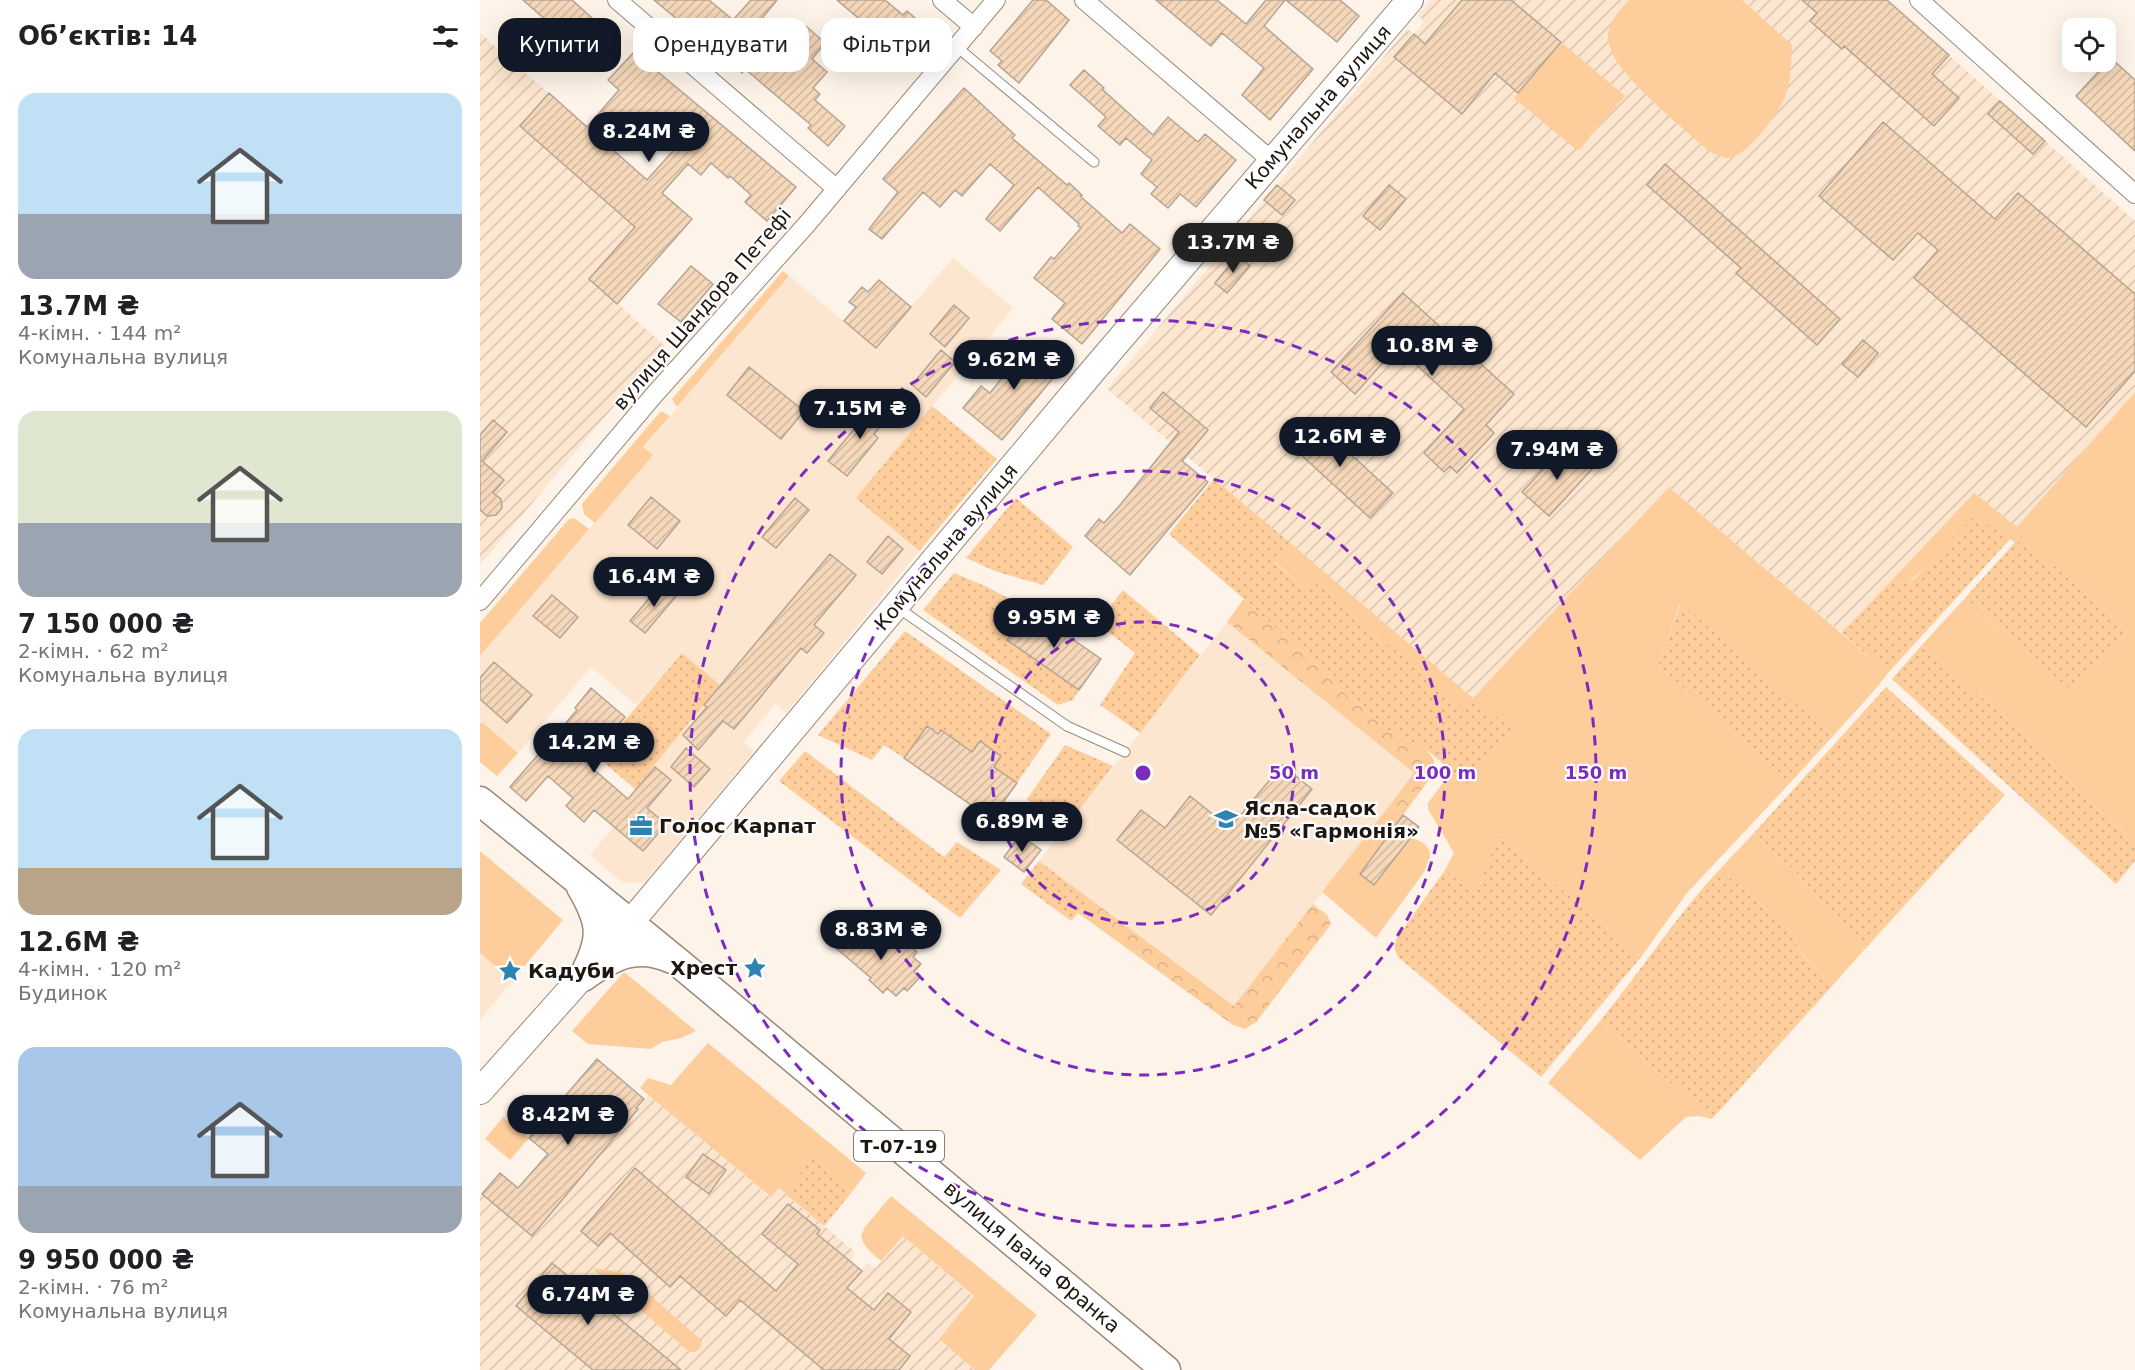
<!DOCTYPE html>
<html lang="uk">
<meta charset="utf-8">
<style>
:root{--surface:#fff;--page:#f2f2f2;--text:#202124;--muted:#757577;--accent:#111827}
body{margin:0;font-family:"DejaVu Sans",sans-serif;background:var(--page);color:var(--text);height:100vh;display:flex;flex-direction:column;font-size:22px;white-space:nowrap}
*{box-sizing:border-box;margin:0}
p{font-size:20px;color:var(--muted)}
.icon{flex:none;width:33px;height:33px;fill:none;stroke:currentColor;stroke-width:2;stroke-linecap:round;stroke-linejoin:round}
.map{position:relative;flex:1;overflow:hidden}
.sheet{display:flex;flex-direction:column;background:var(--surface);width:480px}
.sheet>*{flex:none}
.hud{position:absolute;left:18px;top:18px;width:570px;height:54px;display:flex;gap:12px}
.controls{position:absolute;left:1582px;top:18px;display:grid;gap:12px}
.controls a{display:grid;place-items:center;width:54px;height:54px;border-radius:12px;background:var(--surface);box-shadow:0 6px 24px #0002;font-size:30px}
.price{position:absolute;translate:-50% -51px;padding:0 14px;border-radius:21px;background:var(--accent);color:#fff;font-size:20px;line-height:39px;filter:drop-shadow(0 2px 3px #0008)}
.price::after{content:'';position:absolute;left:50%;top:36px;width:18px;height:14px;margin-left:-9px;background:inherit;clip-path:polygon(0 0,100% 0,50% 100%)}
.price.selected{background:#222;color:#fff}
ul{padding:0;list-style:none}
li{display:grid;align-content:center;gap:12px;height:318px;padding:0 18px}
li span{display:grid;place-items:center;height:186px;border-radius:18px;color:#555}
li>.icon{margin-inline-start:auto}
span .icon{width:108px;height:108px;fill:#fffc;stroke-width:1}
li b{font-size:26px}
h2{display:flex;justify-content:space-between;align-items:center;height:72px;padding:0 18px;font-size:26px}
.chip{padding:0 21px;border-radius:18px;background:var(--surface);box-shadow:0 6px 24px #0002;font-size:21px;line-height:54px}
.chip.selected{background:var(--accent);color:#fff}
main{display:flex;flex:1;min-height:0}
.map>svg:first-child{display:block}
</style>
<main>
<section class="sheet">
<h2>Об’єктів: 14<svg class="icon" aria-label="filters" viewBox="0 0 24 24"><path d="M4 7h16M4 17h16"/><circle cx="9" cy="7" r="2"/><circle cx="15" cy="17" r="2"/></svg></h2>
<ul>
<li><span style="background:linear-gradient(#bfe0f5 65%,#9aa5b1 0)"><svg class="icon" aria-label="home" viewBox="0 0 24 24"><path d="M3 11l9-7 9 7M6 9v11h12V9"/></svg></span><div><b>13.7M ₴</b><p>4-кімн. · 144 m²</p><p>Комунальна вулиця</p></div></li>
<li><span style="background:linear-gradient(#dfe7d0 60%,#9aa5b1 0)"><svg class="icon" aria-label="home" viewBox="0 0 24 24"><path d="M3 11l9-7 9 7M6 9v11h12V9"/></svg></span><div><b>7 150 000 ₴</b><p>2-кімн. · 62 m²</p><p>Комунальна вулиця</p></div></li>
<li><span style="background:linear-gradient(#bfe0f5 75%,#b9a48a 0)"><svg class="icon" aria-label="home" viewBox="0 0 24 24"><path d="M3 11l9-7 9 7M6 9v11h12V9"/></svg></span><div><b>12.6M ₴</b><p>4-кімн. · 120 m²</p><p>Будинок</p></div></li>
<li><span style="background:linear-gradient(#a9c7e8 75%,#9aa5b1 0)"><svg class="icon" aria-label="home" viewBox="0 0 24 24"><path d="M3 11l9-7 9 7M6 9v11h12V9"/></svg></span><div><b>9 950 000 ₴</b><p>2-кімн. · 76 m²</p><p>Комунальна вулиця</p></div></li>
</ul>
</section>
<div class="map">
<svg width="1655" height="1370" viewBox="0 0 1655 1370">
<defs>
<pattern id="industrial-furrows" width="10" height="10" patternUnits="userSpaceOnUse" patternTransform="scale(1.5)"><rect width="10" height="10" fill="#fde6cf"/><path d="M-1 1l2-2M0 10L10 0M9 11l2-2" fill="none" stroke="#d8c5b1"/></pattern>
<pattern id="forest-crowns" width="20" height="18" patternUnits="userSpaceOnUse" patternTransform="scale(1.5)"><rect width="20" height="18" fill="#fecd9c"/><path d="M2 6a3 3 0 1 1 6 0M12 15a3 3 0 1 1 6 0" fill="none" stroke="#d9af85"/></pattern>
<pattern id="park-dots" width="8" height="8" patternUnits="userSpaceOnUse" patternTransform="scale(1.5)"><rect width="8" height="8" fill="#fecd9c"/><path d="M2 2h.1M6 6h.1" fill="none" stroke="#d9af85" stroke-width="1.8" stroke-linecap="round"/></pattern>
<pattern id="building-hatch" width="6" height="6" patternUnits="userSpaceOnUse" patternTransform="scale(1.5)"><rect width="6" height="6" fill="#f5d7b9"/><path d="M-1 1l2-2M0 6l6-6M5 7l2-2" fill="none" stroke="#d2b89e"/></pattern>
</defs>
<rect width="100%" height="100%" fill="#fdf3e8"/>
<!-- built -->
<path fill="#fde6cf" d="M 473,258 L 533,308 L 377,498 L 439,551 L 306,713 L 295,704 L 264,742 L 274,751 L 165,882 L 143,883 L 110,855 L 161,794 L 155,789 L 240,686 L 202,653 L 156,705 L 111,667 L 38,753 L 0,720 L 0,656 L 172,455 L 163,448 L 309,276 L 396,348 Z
M 747,622 L 935,774 L 754,1006 L 559,861 Z
M 0,953 L 32,981 L 0,1020 Z"/>
<!-- industrial -->
<path fill="url(#industrial-furrows)" d="M 951,0 L 1407,0 L 1655,221 L 1655,392 L 1537,528 L 1494,493 L 1362,633 L 1189,487 L 993,698 L 627,389 L 927,29 L 934,34 L 944,22 L 938,15 Z
M 0,33 L 212,219 L 137,303 L 185,346 L 0,565 Z
M 169,1095 L 290,1197 L 299,1188 L 374,1251 L 372,1263 L 381,1270 L 388,1263 L 395,1268 L 423,1236 L 494,1297 L 459,1339 L 495,1370 L 0,1370 L 0,1196 L 2,1194 L 52,1236 Z"/>
<!-- grass -->
<path fill="#fecd9c" d="M 1149,0 L 1262,0 L 1312,45 C 1311,62 1311,82 1305,97 C 1298,114 1267,157 1248,158 C 1241,158 1235,154 1230,152 C 1205,129 1131,72 1128,40 C 1127,23 1139,12 1149,0 Z
M 1081,42 L 1145,96 L 1098,151 L 1034,98 Z
M 303,271 L 309,276 L 197,407 L 192,399 Z
M 1655,392 L 1655,841 L 1608,801 L 1545,735 L 1442,645 L 1485,598 L 1593,691 L 1649,632 L 1576,567 L 1497,519 L 1428,583 L 1410,582 L 1494,493 L 1537,527 Z
M 180,412 L 183,412 L 190,416 L 163,447 L 173,455 L 115,523 L 104,514 L 102,504 Z
M 1189,487 L 1408,673 L 1394,691 L 1353,736 L 1200,604 L 1178,665 L 1310,783 L 1207,893 L 1161,957 L 1018,835 L 996,895 L 965,870 L 974,853 L 948,809 L 948,803 L 972,771 L 987,784 L 984,708 L 832,581 L 825,588 L 794,561 L 809,542 L 993,698 Z
M 94,518 L 109,529 L 0,656 L 0,623 L 89,519 Z
M 2,722 L 38,753 L 17,776 L 0,762 L 0,724 Z
M 910,805 L 923,815 L 903,842 L 904,843 L 931,837 L 945,844 L 949,850 L 950,857 L 944,872 L 896,938 L 842,892 Z
M 1273,834 L 1315,871 L 1330,888 L 1355,922 L 1384,950 L 1353,985 C 1337,969 1319,957 1314,934 L 1240,869 Z
M 0,851 L 83,920 L 32,981 L 0,953 Z
M 144,972 L 216,1031 L 201,1038 L 182,1042 L 171,1049 L 108,1044 L 92,1031 Z
M 1120,1021 L 1232,1119 L 1219,1116 L 1206,1117 L 1160,1160 L 1068,1083 Z
M 228,1043 L 386,1173 L 372,1192 L 333,1159 L 305,1193 L 299,1188 L 291,1197 L 160,1088 L 168,1078 L 191,1085 Z
M 23,1117 L 49,1138 L 30,1160 L 5,1139 Z
M 411,1196 L 557,1315 L 509,1370 L 495,1370 L 459,1339 L 494,1296 L 423,1236 L 401,1261 C 392,1253 384,1248 381,1236 L 385,1227 Z
M 112,1268 L 139,1272 L 148,1276 L 219,1338 L 222,1341 L 221,1347 L 215,1352 L 208,1351 Z"/>
<!-- forest -->
<path fill="url(#forest-crowns)" d="M 764,599 L 835,663 L 857,686 L 911,732 L 947,750 L 954,760 L 954,773 L 923,815 L 910,805 L 934,773 L 747,622 Z
M 610,899 L 754,1006 L 833,904 L 847,915 L 851,923 L 849,927 L 776,1022 L 765,1029 L 753,1025 L 598,913 Z"/>
<!-- park -->
<path fill="url(#park-dots)" d="M 452,406 L 517,459 L 439,551 L 376,498 Z
M 734,479 L 809,542 L 794,562 L 825,588 L 832,580 L 984,708 L 993,698 L 1033,730 L 987,784 L 947,750 L 911,732 L 857,686 L 835,663 L 764,599 L 689,534 Z
M 536,498 L 593,547 L 563,585 L 515,571 L 486,558 Z
M 1492,518 L 1502,521 L 1531,538 L 1408,673 L 1362,633 L 1410,582 L 1428,583 L 1434,579 Z
M 1536,541 L 1576,567 L 1649,632 L 1593,692 L 1485,598 Z
M 474,573 L 507,587 L 549,609 L 527,640 L 599,690 L 593,700 L 578,705 L 443,610 Z
M 643,590 L 720,655 L 660,733 L 620,705 L 655,653 L 617,623 Z
M 1201,603 L 1353,736 L 1310,783 L 1178,665 Z
M 425,631 L 571,734 L 537,783 L 514,767 L 521,756 L 500,741 L 492,752 L 447,726 L 424,758 L 404,745 L 392,760 L 338,735 Z
M 1442,645 L 1545,735 L 1608,801 L 1655,841 L 1655,861 L 1636,884 L 1412,679 Z
M 202,653 L 240,685 L 155,789 L 113,753 L 126,737 L 129,739 Z
M 1406,687 L 1525,795 L 1384,950 L 1355,922 L 1330,888 L 1315,871 L 1273,834 Z
M 585,745 L 633,766 L 585,828 L 547,799 Z
M 325,751 L 464,857 L 477,842 L 521,870 L 480,918 L 299,781 Z
M 1018,835 L 1161,957 L 1061,1077 L 918,957 L 914,946 L 917,938 L 965,870 L 996,895 Z
M 559,861 L 610,899 L 591,921 L 541,884 Z
M 1240,869 L 1314,934 C 1318,957 1337,969 1353,985 L 1232,1119 L 1120,1021 C 1161,971 1196,916 1240,869 Z
M 333,1158 L 372,1192 L 344,1226 L 305,1193 Z"/>
<!-- building -->
<path fill="url(#building-hatch)" stroke="#b5a494" stroke-width="1.5" fill-rule="evenodd" d="M 43,0 L 92,0 L 122,27 L 101,51 Z
M 174,0 L 229,0 L 253,20 L 271,0 L 297,0 L 274,28 L 304,52 L 326,26 L 345,43 L 332,59 L 347,72 L 333,88 L 340,94 L 335,100 L 365,126 L 348,146 L 328,128 L 331,125 L 265,69 L 262,73 Z
M 357,0 L 405,0 L 423,15 L 427,11 L 448,29 L 428,52 L 420,45 L 399,69 L 386,59 L 403,39 Z
M 553,0 L 566,0 L 589,20 L 539,83 L 518,65 L 522,61 L 510,51 Z
M 676,0 L 737,0 L 766,24 L 786,0 L 805,0 L 784,26 L 833,69 L 790,120 L 762,95 L 784,68 L 742,33 L 731,46 Z
M 806,0 L 860,0 L 879,16 L 857,42 Z
M 982,0 L 1031,0 L 1081,42 L 1038,93 L 1015,73 L 982,114 L 914,57 L 934,34 L 945,44 Z
M 1322,0 L 1407,0 L 1469,55 L 1452,74 L 1479,98 L 1454,126 L 1364,46 L 1362,49 L 1330,21 L 1337,13 Z
M 154,52 L 316,187 L 287,221 L 265,202 L 271,195 L 250,176 L 248,178 L 231,163 L 221,175 L 208,164 L 182,193 L 212,219 L 137,304 L 109,279 L 155,227 L 40,126 L 69,93 L 107,127 L 139,90 L 128,80 ZM 164,112 L 201,142 L 167,180 L 132,149 Z
M 1631,58 L 1655,80 L 1655,151 L 1596,96 Z
M 604,70 L 624,88 L 623,90 L 673,135 L 688,117 L 718,142 L 725,134 L 756,160 L 716,207 L 700,194 L 688,208 L 671,194 L 677,187 L 661,174 L 672,160 L 646,138 L 640,145 L 618,126 L 626,117 L 590,85 Z
M 484,88 L 535,135 L 532,138 L 587,185 L 589,183 L 602,195 L 600,196 L 642,233 L 650,224 L 680,249 L 602,344 L 572,319 L 585,303 L 554,278 L 571,257 L 574,259 L 601,228 L 598,226 L 599,224 L 558,187 L 520,231 L 506,219 L 534,185 L 510,164 L 482,196 L 475,190 L 460,207 L 443,192 L 402,239 L 389,229 L 418,192 L 403,179 Z
M 1520,101 L 1565,141 L 1553,154 L 1508,114 Z
M 1403,122 L 1515,219 L 1538,193 L 1655,294 L 1655,371 L 1606,427 L 1434,278 L 1458,250 L 1438,233 L 1413,260 L 1339,196 Z
M 1185,164 L 1360,319 L 1337,345 L 1256,273 L 1261,268 L 1167,185 Z
M 797,185 L 815,200 L 802,215 L 784,200 Z
M 909,185 L 926,199 L 900,230 L 883,216 Z
M 758,255 L 770,266 L 747,293 L 735,283 Z
M 211,266 L 233,284 L 201,322 L 178,304 Z
M 399,280 L 431,307 L 396,348 L 364,321 L 376,307 L 369,302 L 382,287 L 388,292 Z
M 923,293 L 1034,394 L 1006,425 L 1014,433 L 977,473 L 970,466 L 964,472 L 944,453 L 984,409 L 917,347 L 875,394 L 851,372 Z
M 474,305 L 489,318 L 465,347 L 450,334 Z
M 1383,340 L 1398,353 L 1378,377 L 1362,364 Z
M 551,341 L 582,367 L 522,440 L 483,408 L 501,386 L 510,393 Z
M 461,350 L 475,362 L 446,397 L 432,385 Z
M 269,367 L 324,411 L 301,439 L 247,395 Z
M 683,392 L 728,430 L 702,461 L 728,482 L 650,575 L 605,536 L 619,519 L 624,523 L 641,504 L 699,432 L 670,408 Z
M 397,401 L 411,413 L 394,434 L 398,438 L 367,476 L 348,461 Z
M 831,418 L 913,493 L 890,518 L 808,443 Z
M 13,420 L 27,432 L 2,461 L 24,480 L 13,493 L 21,499 L 22,508 L 16,515 L 7,516 L 0,510 L 0,435 Z
M 1085,445 L 1112,469 L 1069,516 L 1042,492 Z
M 171,497 L 200,521 L 177,549 L 148,525 Z
M 315,498 L 329,510 L 296,548 L 282,537 Z
M 408,536 L 423,549 L 402,574 L 387,562 Z
M 350,554 L 376,575 L 334,625 L 344,633 L 327,653 L 321,648 L 254,729 L 243,721 L 218,750 L 203,735 L 227,707 L 224,705 Z
M 183,582 L 197,595 L 165,633 L 150,621 Z
M 72,595 L 98,617 L 80,638 L 53,616 Z
M 549,609 L 621,659 L 599,690 L 527,640 Z
M 14,662 L 52,695 L 27,723 L 0,699 L 0,678 Z
M 111,688 L 145,717 L 105,762 L 148,799 L 175,767 L 191,780 L 167,808 L 186,824 L 163,851 L 114,810 L 104,822 L 86,806 L 93,798 L 68,776 L 46,801 L 30,787 L 97,710 L 95,708 Z
M 447,726 L 458,734 L 461,730 L 492,752 L 500,741 L 521,756 L 514,767 L 537,783 L 511,819 L 424,758 Z
M 206,748 L 230,769 L 214,787 L 191,767 Z
M 802,765 L 832,789 L 731,915 L 637,840 L 661,810 L 685,828 L 710,796 L 750,828 Z
M 923,815 L 939,827 L 894,885 L 880,874 Z
M 540,835 L 561,850 L 544,872 L 524,857 Z
M 364,926 L 392,948 L 397,943 L 401,946 L 408,937 L 419,946 L 423,940 L 437,952 L 433,957 L 441,964 L 434,972 L 440,977 L 427,991 L 424,988 L 416,996 L 407,988 L 403,993 L 389,980 L 391,978 L 350,943 Z
M 117,1059 L 164,1099 L 156,1108 L 158,1109 L 52,1236 L 2,1194 L 20,1173 L 38,1188 L 68,1154 L 49,1138 Z
M 223,1154 L 246,1170 L 229,1194 L 206,1177 Z
M 155,1168 L 296,1291 L 318,1264 L 282,1234 L 308,1204 L 340,1230 L 337,1234 L 382,1271 L 367,1288 L 394,1310 L 408,1293 L 431,1312 L 409,1339 L 430,1356 L 419,1370 L 344,1370 L 260,1300 L 246,1316 L 200,1276 L 190,1287 L 130,1233 L 118,1246 L 101,1231 Z
M 72,1263 L 201,1370 L 113,1370 L 36,1306 Z"/>
<g fill="none" stroke-linecap="round" stroke-linejoin="round">
<!-- service casing -->
<g stroke="#99897a" stroke-width="11">
<path id="service" d="M 477,47 L 614,162
M 417,607 L 587,726 L 645,752"/>
</g>
<!-- minor casing -->
<g stroke="#99897a" stroke-width="20">
<path id="minor" d="M 137,0 L 357,189
M 462,0 L 494,27
M 604,0 L 792,161
M 1439,0 L 1655,194
M 0,601 L 174,395 L 327,224 L 516,0"/>
</g>
<!-- secondary casing -->
<g stroke="#99897a" stroke-width="28">
<path id="secondary" d="M 0,1091 L 150,923 L 611,373 L 930,0"/>
</g>
<!-- primary casing -->
<g stroke="#99897a" stroke-width="31">
<path id="primary" d="M 0,801 L 199,963 L 686,1370
M 101,887 C 123,924 123,939 103,977
M 103,977 C 133,956 156,943 192,959"/>
</g>
<!-- service -->
<use href="#service" stroke="#fff" stroke-width="9"/>
<!-- minor -->
<use href="#minor" stroke="#fff" stroke-width="18"/>
<!-- secondary -->
<use href="#secondary" stroke="#fff" stroke-width="26"/>
<!-- primary -->
<use href="#primary" stroke="#fff" stroke-width="28"/>
</g>
<!-- distance rings -->
<g fill="none" stroke="#7b2cbf" stroke-width="3" stroke-dasharray="10 8">
<circle cx="663" cy="773" r="151"/>
<circle cx="663" cy="773" r="302"/>
<circle cx="663" cy="773" r="453"/>
</g>
<!-- icons -->
<defs>
<g id="school-bare" transform="scale(1.8)"><path d="M0-5L7-2L0 1L-7-2ZM-4 1L0 2.5L4 1V4Q0 6-4 4Z" fill="#2d83b2" stroke="#fff" stroke-width="2.5" paint-order="stroke"/></g>
<g id="office-bare" transform="scale(1.8)"><path d="M-6-3h4V-5.5h4V-3h4V5H-6ZM-1-4.5V-3h2v-1.5ZM-6 0V1H6V0Z" fill="#2d83b2" stroke="#fff" stroke-width="2.5" paint-order="stroke"/></g>
<g id="sight-bare" transform="scale(1.8)"><path d="M0-6L1.8-2.2L6-1.7L2.9 1.2L3.7 5.4L0 3.3L-3.7 5.4L-2.9 1.2L-6-1.7L-1.8-2.2Z" fill="#2d83b2" stroke="#fff" stroke-width="2.5" paint-order="stroke"/></g>
</defs>
<g fill-rule="evenodd">
<use href="#school-bare" x="746" y="819"/>
<use href="#office-bare" x="161" y="826"/>
<use href="#sight-bare" x="275" y="968"/>
<use href="#sight-bare" x="30" y="971"/>
</g>
<g text-anchor="middle" dominant-baseline="central" stroke-width="4.5" stroke-linejoin="round" paint-order="stroke">
<!-- shield labels -->
<rect fill="#fff" stroke="#615d58" stroke-width="1.5" x="374" y="1131" width="90" height="30" rx="4.5"/>
<g font-size="18" font-weight="bold" fill="#1d1711">
<text x="419" y="1146">Т-07-19</text>
</g>
<!-- street labels -->
<g font-size="20" fill="#1d1711" stroke="#fff">
<text transform="translate(838 107) rotate(-49)">Комунальна вулиця</text>
<text transform="translate(222 309) rotate(-49)">вулиця Шандора Петефі</text>
<text transform="translate(466 547) rotate(-50)">Комунальна вулиця</text>
<text transform="translate(552 1257) rotate(40)">вулиця Івана Франка</text>
</g>
<!-- poi labels -->
<g font-size="20" font-weight="bold" fill="#1d1711" stroke="#fff" text-anchor="start">
<text x="764" y="808">Ясла-садок<tspan x="764" dy="23">№5 «Гармонія»</tspan></text>
<text x="179" y="826">Голос Карпат</text>
<text x="257" y="968" text-anchor="end">Хрест</text>
<text x="48" y="971">Кадуби</text>
</g>
</g>
<circle cx="663" cy="773" r="9" fill="#7b2cbf" stroke="#fff" stroke-width="3"/>
<g font-size="18" text-anchor="middle" font-weight="bold" fill="#7b2cbf" stroke="#fff" stroke-width="4.5" stroke-linejoin="round" paint-order="stroke">
<text x="814" y="779">50 m</text>
<text x="965" y="779">100 m</text>
<text x="1116" y="779">150 m</text>
</g>
</svg>
<div class="controls">
<a><svg class="icon" aria-label="locate" viewBox="0 0 24 24"><circle cx="12" cy="12" r="6"/><path d="M12 2v4M12 18v4M2 12h4M18 12h4"/></svg></a>
</div>
<b class="price" style="left:169px;top:163px">8.24M ₴</b>
<b class="price selected" style="left:753px;top:274px">13.7M ₴</b>
<b class="price" style="left:952px;top:377px">10.8M ₴</b>
<b class="price" style="left:534px;top:391px">9.62M ₴</b>
<b class="price" style="left:380px;top:440px">7.15M ₴</b>
<b class="price" style="left:860px;top:468px">12.6M ₴</b>
<b class="price" style="left:1077px;top:481px">7.94M ₴</b>
<b class="price" style="left:174px;top:608px">16.4M ₴</b>
<b class="price" style="left:574px;top:649px">9.95M ₴</b>
<b class="price" style="left:114px;top:774px">14.2M ₴</b>
<b class="price" style="left:542px;top:853px">6.89M ₴</b>
<b class="price" style="left:401px;top:961px">8.83M ₴</b>
<b class="price" style="left:88px;top:1146px">8.42M ₴</b>
<b class="price" style="left:108px;top:1326px">6.74M ₴</b>
<div class="hud">
<a class="chip selected">Купити</a>
<a class="chip">Орендувати</a>
<a class="chip">Фільтри</a>
</div>
</div>
</main>
